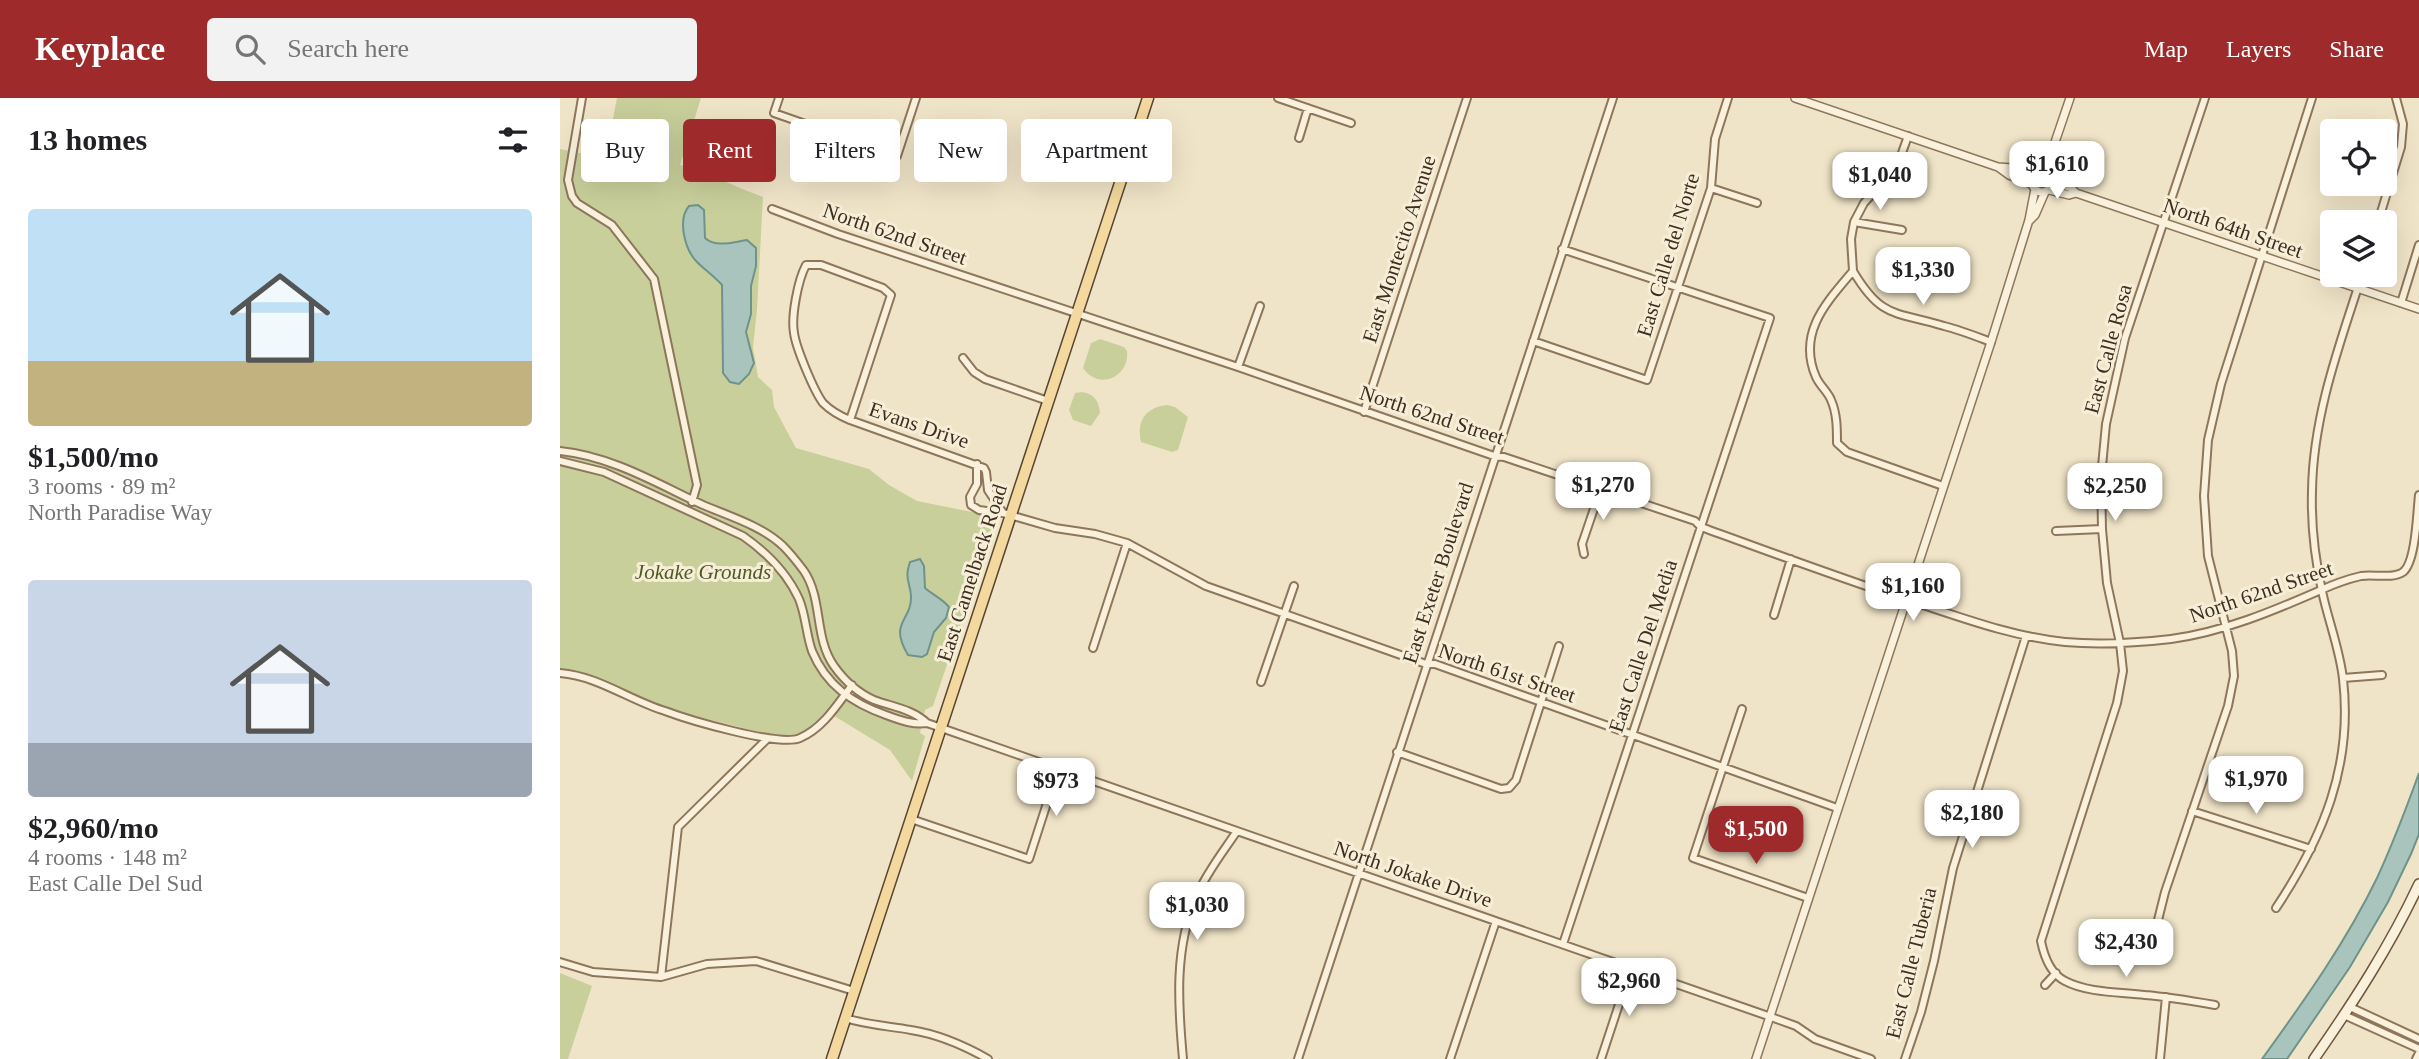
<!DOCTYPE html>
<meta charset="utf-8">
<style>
:root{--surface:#fff;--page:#f2f2f2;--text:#202124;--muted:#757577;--accent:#9e2a2b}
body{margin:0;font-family:Georgia,serif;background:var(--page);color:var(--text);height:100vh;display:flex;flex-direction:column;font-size:26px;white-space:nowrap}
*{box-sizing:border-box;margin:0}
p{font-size:23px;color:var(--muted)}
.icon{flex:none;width:38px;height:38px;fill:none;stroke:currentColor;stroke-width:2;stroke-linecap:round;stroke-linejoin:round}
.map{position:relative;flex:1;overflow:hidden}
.details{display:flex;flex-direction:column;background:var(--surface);width:560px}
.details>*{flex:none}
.hud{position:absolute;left:21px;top:21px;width:665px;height:63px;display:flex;gap:14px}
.buttons{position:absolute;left:1760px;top:21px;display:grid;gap:14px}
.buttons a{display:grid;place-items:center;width:77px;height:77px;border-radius:7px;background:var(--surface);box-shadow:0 7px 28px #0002;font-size:35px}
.price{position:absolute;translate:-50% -60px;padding:0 16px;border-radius:14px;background:#fff;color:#222;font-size:23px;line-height:46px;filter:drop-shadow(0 2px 4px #0008)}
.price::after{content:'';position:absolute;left:50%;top:42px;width:21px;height:16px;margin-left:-10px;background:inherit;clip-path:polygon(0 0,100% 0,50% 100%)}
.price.current{background:var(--accent);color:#fff}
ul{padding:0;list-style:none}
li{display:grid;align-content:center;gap:14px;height:371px;padding:0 28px}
li span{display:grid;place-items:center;height:217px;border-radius:7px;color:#555}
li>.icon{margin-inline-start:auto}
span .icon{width:126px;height:126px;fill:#fffc;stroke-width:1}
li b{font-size:30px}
h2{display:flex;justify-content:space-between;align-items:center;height:84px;padding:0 28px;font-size:30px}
.chip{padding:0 24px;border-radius:7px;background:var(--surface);box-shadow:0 7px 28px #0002;font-size:24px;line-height:63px}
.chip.current{background:var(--accent);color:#fff}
header{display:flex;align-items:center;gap:42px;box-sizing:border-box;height:98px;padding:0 35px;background:var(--accent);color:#fff}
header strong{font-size:33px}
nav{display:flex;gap:38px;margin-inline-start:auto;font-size:24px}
.search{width:490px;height:63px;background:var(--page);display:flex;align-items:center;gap:18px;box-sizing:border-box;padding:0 24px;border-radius:7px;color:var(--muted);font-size:26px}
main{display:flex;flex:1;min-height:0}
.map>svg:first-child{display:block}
</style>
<header>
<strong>Keyplace</strong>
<div class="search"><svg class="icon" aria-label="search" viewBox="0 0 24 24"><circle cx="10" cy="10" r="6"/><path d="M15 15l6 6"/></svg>Search here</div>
<nav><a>Map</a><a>Layers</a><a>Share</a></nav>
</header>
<main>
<section class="details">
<h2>13 homes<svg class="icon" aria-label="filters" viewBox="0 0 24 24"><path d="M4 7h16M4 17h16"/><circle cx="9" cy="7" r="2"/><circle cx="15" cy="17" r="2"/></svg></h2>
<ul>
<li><span style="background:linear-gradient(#bfe0f5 70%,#c2b280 0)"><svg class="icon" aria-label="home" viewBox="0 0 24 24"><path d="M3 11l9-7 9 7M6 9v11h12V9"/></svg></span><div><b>$1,500/mo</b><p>3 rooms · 89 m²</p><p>North Paradise Way</p></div></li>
<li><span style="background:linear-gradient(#c9d6e8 75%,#9aa5b1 0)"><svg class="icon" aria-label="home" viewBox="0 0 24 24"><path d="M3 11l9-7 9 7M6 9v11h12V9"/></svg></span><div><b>$2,960/mo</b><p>4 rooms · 148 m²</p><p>East Calle Del Sud</p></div></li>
</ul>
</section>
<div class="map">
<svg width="1859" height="961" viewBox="0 0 1859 961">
<rect width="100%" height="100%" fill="#f0e4c8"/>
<!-- green -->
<path fill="#c9cf9b" d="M 57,0 L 141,0 L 120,67 C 149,75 175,89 203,99 L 197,212 L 193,249 L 198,279 L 212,292 L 214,309 L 236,350 L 309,371 L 329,387 L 357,403 L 437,419 L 373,608 L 365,612 L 360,635 L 365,638 L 352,683 L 330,652 L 266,613 L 253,629 L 239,637 L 231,638 L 207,636 L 112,612 L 36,579 L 0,571 L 0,51 L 45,60 Z
M 540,241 L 564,249 L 567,253 C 570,279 538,293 523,270 L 531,245 Z
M 522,294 C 535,296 539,304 540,315 L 531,328 L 513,322 L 509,312 L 515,295 Z
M 607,307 L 615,309 L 628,319 L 618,352 L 612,354 L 581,344 C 576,323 586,309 607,307 Z
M 0,875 L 32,888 L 8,961 L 0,961 Z"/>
<!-- water -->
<path fill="#a9c4bc" stroke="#6f938a" stroke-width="2" d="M 138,107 L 144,112 L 145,140 C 156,150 173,144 187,142 L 196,150 L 196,168 L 191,188 L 191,216 L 186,234 L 194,265 L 189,276 L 179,286 L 170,284 L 163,275 L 162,187 C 154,178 145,172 137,164 C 125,152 117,122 129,108 Z
M 360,461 L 364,468 L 365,490 C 373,497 383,501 389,509 L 386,520 L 374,534 L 367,556 L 362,559 L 348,557 C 328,524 352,523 351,498 C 350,483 344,481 350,464 Z
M 1859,675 L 1859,736 L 1851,756 L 1828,804 L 1790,869 L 1727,961 L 1702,961 C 1744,903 1786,844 1817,780 C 1833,745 1846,711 1859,675 Z"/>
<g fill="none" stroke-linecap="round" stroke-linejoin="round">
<!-- minor casing -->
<g stroke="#8d765c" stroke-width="10">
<path id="minor" d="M 22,0 L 8,82 L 12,98 L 17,105 L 52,127 L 94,181 L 137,387 L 132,404
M 219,0 L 214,15 L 337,58 L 356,0
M 718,0 L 791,25
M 1645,0 L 1565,240 L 1546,326 L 1541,379 L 1542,431 L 1547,485 L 1560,545 L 1563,573 L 1557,605 L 1481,843 C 1484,858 1491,876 1505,883 C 1528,895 1560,894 1585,897 C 1609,899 1632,903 1655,907
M 1348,38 L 1337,69 L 1304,105 L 1294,124 L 1291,141 L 1293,173 C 1266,205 1237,235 1256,279 C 1260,288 1268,294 1271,302 C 1277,315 1277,331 1277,345 L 1287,354 L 1383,388
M 739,40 L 748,10
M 1151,90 L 1197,105
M 212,111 L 278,136 L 678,269 L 934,358 L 944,359 L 1135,423 L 1141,429 C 1216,456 1290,484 1366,508 C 1411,523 1457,539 1505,544 C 1539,547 1576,545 1611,541 C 1663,534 1713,513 1761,492 C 1774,486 1788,481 1801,478 C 1813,476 1833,481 1843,474 C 1856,464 1857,414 1859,397
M 1294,124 L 1342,132
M 1818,124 L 1841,49 L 1843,26 L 1836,0
M 1002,151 L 1210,220 L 1003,846
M 1293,173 C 1322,222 1336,213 1384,228 C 1400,232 1415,238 1431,244
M 1841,205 L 1859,147
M 973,243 L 1087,282 L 1151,90 L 1155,41 L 1168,0
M 403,260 L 414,274 L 425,281 L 488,303
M 678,269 L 700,208
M 804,314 L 907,0
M 290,322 L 331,197 L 323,190 L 261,167 L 246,167 C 238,182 231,218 234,235 C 236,250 254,293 263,305 C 271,313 280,318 290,322 L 424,370 L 426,374 L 428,392 L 443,415
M 0,353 C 51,358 98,386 143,407 C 169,418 202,428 223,448 C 230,455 238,465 244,473 C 263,501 254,540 274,568 C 284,582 298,595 314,602 C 333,609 352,611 367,625 L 1211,919 L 1236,928 L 1255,941 L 1311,961
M 0,363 L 44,374 L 183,438 C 206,454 227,475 239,501 C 246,518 246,536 252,553 C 266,587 292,605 326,617 C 340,622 352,627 367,625
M 417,366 L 417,386 L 410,399 L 411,407 L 419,412 L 443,415 L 495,430 L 535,436 L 567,445 L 646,488 L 866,566 L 875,566 L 1277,710
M 1496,433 L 1542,431
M 1024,456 L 1022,446 L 1041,390
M 1214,517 L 1231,461
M 533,550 L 567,445
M 0,575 C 38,578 69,602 105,613 C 129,622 220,649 240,640 C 263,630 277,607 292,587
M 1783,580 L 1822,577
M 701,584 L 734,488
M 1182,611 L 1133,760 L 1248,800
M 837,654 L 941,691 L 949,690 L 956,682 L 999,548
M 1632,713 L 1751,751
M 351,721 L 469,761 L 498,671
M 1716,810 C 1763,739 1793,668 1783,581 C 1780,552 1768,522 1762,493 C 1755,461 1751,426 1752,393 C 1753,318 1779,248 1802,177
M 1594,838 L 1605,794 L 1668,608 L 1674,578 L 1672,553 L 1648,458 L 1644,398 L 1648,342 L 1661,286 L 1752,0
M 0,864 L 33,874 L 101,879 L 147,866 L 196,863 L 294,893
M 101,879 L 118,729 L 207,641
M 1485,887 L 1496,875
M 1790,909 L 1859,941
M 1784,917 L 1857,950
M 285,920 C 307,927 329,928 351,932 C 377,936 405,948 428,961
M 623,961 C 618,906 614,849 637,797 C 647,774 663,754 677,733
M 738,961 L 1053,0
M 890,961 L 936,823
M 1041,961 L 1071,870
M 1345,961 L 1361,914 L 1374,863 L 1393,770 L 1466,538
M 1600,961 L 1606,899
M 1856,961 L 1859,955"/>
</g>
<!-- tertiary casing -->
<g stroke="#8d765c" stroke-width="10">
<path id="tertiary" d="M 1235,0 L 1438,69 L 1449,77 L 1472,86
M 1438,69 L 1452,70 L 1475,77
M1472 84a10 10 0 1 1 20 0a10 10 0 1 1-20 0Z
M 1480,74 L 1485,60 L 1492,53 L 1510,0
M 1490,77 L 1494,61 L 1492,53
M 1492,83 L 1511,90 L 1516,95 L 1859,211
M 1489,92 L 1509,97 L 1516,95
M 1470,122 L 1475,117 L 1485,94
M 1196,961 L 1431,244 L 1469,122 L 1475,91"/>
</g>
<!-- secondary casing -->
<g stroke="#6f573f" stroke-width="12">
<path id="secondary" d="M 1754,961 C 1793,905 1830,848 1859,786"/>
</g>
<!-- primary casing -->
<g stroke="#5b4430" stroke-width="13">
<path id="primary" d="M 272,961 L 588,0"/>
</g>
<!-- minor -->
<use href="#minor" stroke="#faf1dc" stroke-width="6"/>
<!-- tertiary -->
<use href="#tertiary" stroke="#faf1dc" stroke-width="7"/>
<!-- secondary -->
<use href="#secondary" stroke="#faf1dc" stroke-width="9"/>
<!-- primary -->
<use href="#primary" stroke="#f3d9a0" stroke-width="10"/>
</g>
<g text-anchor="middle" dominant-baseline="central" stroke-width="6" stroke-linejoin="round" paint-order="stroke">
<!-- street labels -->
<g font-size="21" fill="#3d2e20" stroke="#f7eed8">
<text transform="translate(1673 130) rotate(19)">North 64th Street</text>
<text transform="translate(335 136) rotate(19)">North 62nd Street</text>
<text transform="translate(839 151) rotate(-72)">East Montecito Avenue</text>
<text transform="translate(1108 157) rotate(-73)">East Calle del Norte</text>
<text transform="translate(1548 251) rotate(-75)">East Calle Rosa</text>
<text transform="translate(872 317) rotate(18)">North 62nd Street</text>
<text transform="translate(359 327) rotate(19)">Evans Drive</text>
<text transform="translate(412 475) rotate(-72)">East Camelback Road</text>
<text transform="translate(878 475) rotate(-72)">East Exeter Boulevard</text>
<text transform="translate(1701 494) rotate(-19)">North 62nd Street</text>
<text transform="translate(1083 548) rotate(-72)">East Calle Del Media</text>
<text transform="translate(947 575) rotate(19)">North 61st Street</text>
<text transform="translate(853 776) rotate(19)">North Jokake Drive</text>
<text transform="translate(1351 865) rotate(-76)">East Calle Tuberia</text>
</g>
<!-- park labels -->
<g font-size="21" font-style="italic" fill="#4d5a26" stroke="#f7eed8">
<text x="143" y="474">Jokake Grounds</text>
</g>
</g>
</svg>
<div class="buttons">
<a><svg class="icon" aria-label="locate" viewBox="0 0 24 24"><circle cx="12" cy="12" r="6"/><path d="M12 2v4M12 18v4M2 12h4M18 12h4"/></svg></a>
<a><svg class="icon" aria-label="layers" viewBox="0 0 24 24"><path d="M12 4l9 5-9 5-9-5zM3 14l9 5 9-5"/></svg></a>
</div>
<b class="price" style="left:1497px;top:103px">$1,610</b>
<b class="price" style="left:1320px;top:114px">$1,040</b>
<b class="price" style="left:1363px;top:209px">$1,330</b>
<b class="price" style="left:1043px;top:424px">$1,270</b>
<b class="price" style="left:1555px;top:425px">$2,250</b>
<b class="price" style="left:1353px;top:525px">$1,160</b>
<b class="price" style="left:1696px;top:718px">$1,970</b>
<b class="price" style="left:496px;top:720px">$973</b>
<b class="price" style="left:1412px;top:752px">$2,180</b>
<b class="price current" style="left:1196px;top:768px">$1,500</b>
<b class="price" style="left:637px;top:844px">$1,030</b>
<b class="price" style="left:1566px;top:881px">$2,430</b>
<b class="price" style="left:1069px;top:920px">$2,960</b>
<div class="hud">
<a class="chip">Buy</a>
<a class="chip current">Rent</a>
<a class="chip">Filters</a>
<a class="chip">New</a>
<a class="chip">Apartment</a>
</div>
</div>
</main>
